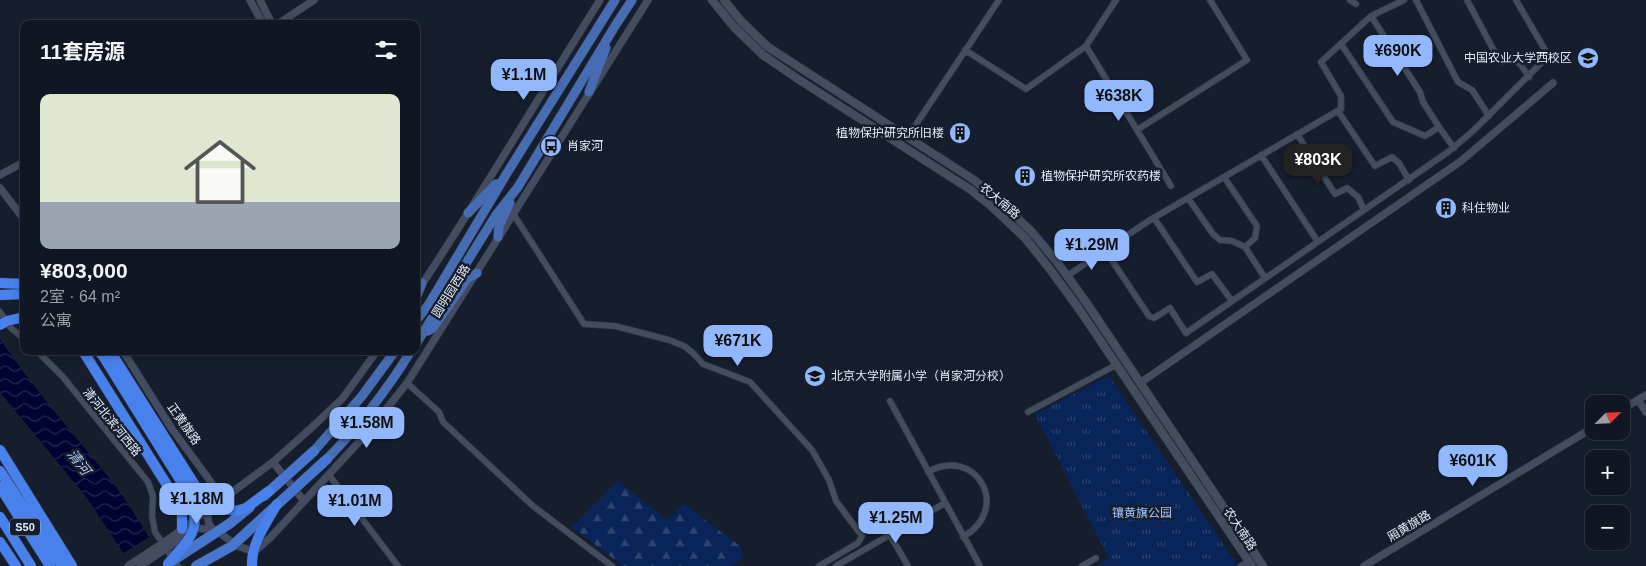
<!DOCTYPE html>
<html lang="zh">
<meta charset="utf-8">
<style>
:root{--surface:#101622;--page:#191f2a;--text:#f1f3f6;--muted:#9c9fa5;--line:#303540;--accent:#91b8fd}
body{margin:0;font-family:Arial,"Noto Sans SC",sans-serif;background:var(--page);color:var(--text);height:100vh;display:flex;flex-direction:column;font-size:19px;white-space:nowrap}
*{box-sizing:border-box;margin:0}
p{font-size:16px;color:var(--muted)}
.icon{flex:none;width:28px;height:28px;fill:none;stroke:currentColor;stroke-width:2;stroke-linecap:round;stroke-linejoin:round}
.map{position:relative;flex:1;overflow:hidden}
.drawer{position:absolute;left:20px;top:20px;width:400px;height:335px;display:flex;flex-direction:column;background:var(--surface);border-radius:10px;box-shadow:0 2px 8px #0003,0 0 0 1px var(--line)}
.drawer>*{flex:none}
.needle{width:32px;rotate:66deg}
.tools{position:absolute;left:1585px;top:395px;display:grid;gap:10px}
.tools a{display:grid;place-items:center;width:45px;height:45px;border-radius:10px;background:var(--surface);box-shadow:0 2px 8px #0003,0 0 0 1px var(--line);font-size:25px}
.price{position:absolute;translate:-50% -42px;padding:0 11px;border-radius:10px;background:var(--accent);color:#111;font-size:16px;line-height:32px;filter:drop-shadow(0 1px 2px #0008)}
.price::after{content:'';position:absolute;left:50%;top:30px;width:15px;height:11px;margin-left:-8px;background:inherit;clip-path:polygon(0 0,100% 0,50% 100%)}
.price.selected{background:#222;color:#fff}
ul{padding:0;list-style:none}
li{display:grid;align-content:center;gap:10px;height:265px;padding:0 20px}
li+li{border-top:1px solid var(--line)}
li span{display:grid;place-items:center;height:155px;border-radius:10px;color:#555}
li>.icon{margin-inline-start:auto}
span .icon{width:90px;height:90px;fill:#fffc;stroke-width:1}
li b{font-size:21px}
h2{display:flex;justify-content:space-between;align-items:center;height:60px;padding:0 20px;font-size:21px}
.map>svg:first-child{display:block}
</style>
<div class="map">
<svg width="1646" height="566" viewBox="0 0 1646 566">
<defs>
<pattern id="forest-firs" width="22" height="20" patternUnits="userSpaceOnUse" patternTransform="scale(1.25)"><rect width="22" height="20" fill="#092459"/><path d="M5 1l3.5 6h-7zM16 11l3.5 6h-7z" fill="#2d4471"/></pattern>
<pattern id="park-tufts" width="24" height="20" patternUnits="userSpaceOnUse" patternTransform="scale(1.25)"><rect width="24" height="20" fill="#092459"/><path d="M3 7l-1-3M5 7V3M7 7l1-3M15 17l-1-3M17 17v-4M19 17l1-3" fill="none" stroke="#2d4471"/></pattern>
<pattern id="water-waves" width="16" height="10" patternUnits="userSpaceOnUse" patternTransform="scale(1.25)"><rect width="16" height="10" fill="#000231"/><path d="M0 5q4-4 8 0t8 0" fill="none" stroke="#25274f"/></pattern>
</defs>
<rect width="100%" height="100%" fill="#161e2e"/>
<!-- forest -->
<path fill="url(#forest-firs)" d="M 618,481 L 667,520 L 684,504 L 741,547 L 743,558 L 732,566 L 623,566 L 572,527 Z"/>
<!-- park -->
<path fill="url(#park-tufts)" d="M 1109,376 L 1238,566 L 1097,566 L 1109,558 L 1035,414 Z"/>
<!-- water -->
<path fill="url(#water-waves)" d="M 0,339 C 34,390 75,435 113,483 C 133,509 149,538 167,566 L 132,566 L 87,498 L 3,396 L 0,391 Z"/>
<!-- pier -->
<path fill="#161e2e" d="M 151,536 L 169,566 L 129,566 L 122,554 Z"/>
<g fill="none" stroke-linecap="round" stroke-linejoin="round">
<!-- minor casing -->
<g stroke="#343a47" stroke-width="7">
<path id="minor" d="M 1350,0 L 1356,4
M 1416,0 L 1458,82 L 1472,90 L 1489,116
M 1467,0 L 1493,49 L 1501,62 C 1519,56 1520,64 1529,77
M 1371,16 L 1420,92 L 1423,102 L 1439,127
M 1341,44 L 1393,122 L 1425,136 L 1439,127 L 1454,148
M 1086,46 L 1171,186
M 965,50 L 1026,89 L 1086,46 L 1116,0
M 1338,111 L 1375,166 L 1392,157 L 1399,163 L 1409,180
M 1137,130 L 1247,60 L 1210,0
M 1297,134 L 1335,194 L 1347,188 L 1358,197 L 1364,210
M 907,138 L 999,0
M 1261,155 L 1318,242
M 1224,177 L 1257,226 L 1255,238 L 1245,247 L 1265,278
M 1188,198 L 1213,234 L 1220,240 L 1232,241 L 1245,247
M 514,215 L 584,324 L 615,326 L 669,340 L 684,346 L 693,353 L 703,364 L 750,382 L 812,450 L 829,480 L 836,501 L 862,536 L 858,543 L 819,566
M 1154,218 L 1197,282 L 1212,274 L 1232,301
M 1105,250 L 1149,316 L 1154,318 L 1170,308 L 1186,333 L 1448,152 L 1473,131 L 1543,61 L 1545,50 L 1516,0
M 1067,276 L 1150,220 L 1341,109 L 1341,96 L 1321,62 L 1371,16 L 1404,0
M 0,312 L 11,328 L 24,339
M 37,351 L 63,377 L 148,482 L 153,496 L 152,516 L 155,532 L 178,566
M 407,383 L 439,412 L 443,422 L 533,506 L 612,566
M 890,401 L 980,566
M 1028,412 L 1116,365
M 928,472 C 975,445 1013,508 963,537
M 329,475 L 398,566
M 890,535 L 908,566
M 836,566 L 945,503
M 1082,566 L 1096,558
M 1241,566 L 1249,562"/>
</g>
<!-- tertiary casing -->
<g stroke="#343a47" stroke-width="8">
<path id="tertiary" d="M 250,0 L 263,24
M 260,0 L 272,24
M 278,24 L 314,0
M 0,175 L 24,162
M 0,188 L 24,219
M 421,286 C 483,192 540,95 600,0
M 123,351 L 172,429 L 219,493 L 234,491
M 1140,383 L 1461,161 L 1553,83
M 1638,400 L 1646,412
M 1621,410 L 1646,395
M 273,462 L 304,501
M 209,510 C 207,519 207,524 214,530
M 166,541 L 273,462 L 310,429 L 342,399 L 377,351
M 170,546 L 195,528 L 215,530 L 238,546 L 254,552 L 270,538 L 369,431 L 407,383 L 648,0
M 1364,566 L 1594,427"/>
</g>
<!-- secondary casing -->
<g stroke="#343a47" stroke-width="9">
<path id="secondary" d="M 712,0 L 734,27 L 763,55 L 798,79 L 971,190 L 990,205 L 1025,238 L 1049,268 L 1077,306 L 1252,566
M 724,0 L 741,21 L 768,47 L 974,180 L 995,197 L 1032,232 L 1057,262 L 1086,302 L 1263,566"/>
</g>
<!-- primary casing -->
<g stroke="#343a47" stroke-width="10">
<path id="primary" d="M 589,92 L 606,48
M 468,213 L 496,184
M 498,237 L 499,226 L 510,203
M 416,298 L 422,283
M 416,321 L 429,304 L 507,173 L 615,0
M 428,331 L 433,328 L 467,279 L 477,273
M 416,344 L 496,215 L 518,187 L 615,26 L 632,0
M 314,451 L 362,396 L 395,351
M 327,459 C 359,426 387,390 411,351"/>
</g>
<!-- motorway casing -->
<g stroke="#343a47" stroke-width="11">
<path id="motorway" d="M 0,283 L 24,284
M 0,295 L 24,294
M 83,351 L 182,509 L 182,529
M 0,450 L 72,566
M 0,471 L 62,566
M 0,487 L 50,566
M 0,517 L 31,566
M 0,542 L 16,566"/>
</g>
<!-- minor -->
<use href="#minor" stroke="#434d5f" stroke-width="5.5"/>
<!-- tertiary -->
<use href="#tertiary" stroke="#434d5f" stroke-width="7"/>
<!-- secondary -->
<use href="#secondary" stroke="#434d5f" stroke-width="8"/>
<!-- primary -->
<use href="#primary" stroke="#466cb4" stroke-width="9"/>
<!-- motorway -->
<use href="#motorway" stroke="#4880ec" stroke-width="10"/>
<!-- tertiary-bridge casing -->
<g stroke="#343a47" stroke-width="8" stroke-linecap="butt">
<path id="tertiary-bridge" d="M 128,566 L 166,541
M 140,566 L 170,546"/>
</g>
<!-- trunk-bridge casing -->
<g stroke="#343a47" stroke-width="11" stroke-linecap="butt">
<path id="trunk-bridge" d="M 264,496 L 314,451
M 172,561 L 229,524 L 250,507
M 196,566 L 232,546 L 327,459"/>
</g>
<!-- motorway-bridge casing -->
<g stroke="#343a47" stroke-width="11" stroke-linecap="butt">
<path id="motorway-bridge" d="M 0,325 L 7,321 L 24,317
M 99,351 L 105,359 L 187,491 C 204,530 191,536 168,564
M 110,351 L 196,487 L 208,502 L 221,508 L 236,511 L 246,508 L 269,491
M 252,566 C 251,544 266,523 277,504"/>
</g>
<!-- tertiary-bridge -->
<use href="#tertiary-bridge" stroke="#434d5f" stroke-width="7"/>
<!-- trunk-bridge -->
<use href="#trunk-bridge" stroke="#4776d0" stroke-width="10"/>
<!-- motorway-bridge -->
<use href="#motorway-bridge" stroke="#4880ec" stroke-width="10"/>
</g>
<!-- icons -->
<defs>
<g id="university-disc" transform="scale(1.125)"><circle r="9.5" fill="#91b8fd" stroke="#161e2e"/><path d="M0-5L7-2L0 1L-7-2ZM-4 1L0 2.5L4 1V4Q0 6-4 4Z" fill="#111"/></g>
<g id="building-disc" transform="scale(1.125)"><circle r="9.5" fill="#91b8fd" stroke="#161e2e"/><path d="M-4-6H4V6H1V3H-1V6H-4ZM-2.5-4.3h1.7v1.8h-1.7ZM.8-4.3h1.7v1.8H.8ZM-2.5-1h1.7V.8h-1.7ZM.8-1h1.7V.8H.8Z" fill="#111"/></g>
<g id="bus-disc" transform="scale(1.125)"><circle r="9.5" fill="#91b8fd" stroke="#161e2e"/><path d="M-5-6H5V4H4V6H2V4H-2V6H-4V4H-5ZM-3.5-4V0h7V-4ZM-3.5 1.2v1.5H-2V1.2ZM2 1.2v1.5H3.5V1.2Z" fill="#111"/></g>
<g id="school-disc" transform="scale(1.125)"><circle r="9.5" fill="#91b8fd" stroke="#161e2e"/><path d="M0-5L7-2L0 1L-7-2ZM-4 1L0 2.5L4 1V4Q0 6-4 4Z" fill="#111"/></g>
</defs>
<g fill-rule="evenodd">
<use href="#university-disc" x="1588" y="58"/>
<use href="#building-disc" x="960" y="133"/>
<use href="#bus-disc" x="551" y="146"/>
<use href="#building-disc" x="1025" y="176"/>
<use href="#building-disc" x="1446" y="208"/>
<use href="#school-disc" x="815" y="376"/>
</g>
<g text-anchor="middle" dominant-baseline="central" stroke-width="5" stroke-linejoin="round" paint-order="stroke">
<!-- shield labels -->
<rect fill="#161e2e" stroke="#a6aeba" stroke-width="1" x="10" y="518.5" width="30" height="17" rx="4"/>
<g font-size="11" font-weight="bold" fill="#e4ebf6">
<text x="25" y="527">S50</text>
</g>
<!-- poi labels -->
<g font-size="12" fill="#e4ebf6" stroke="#161e2e" text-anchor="start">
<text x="1572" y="58" text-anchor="end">中国农业大学西校区</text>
<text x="944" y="133" text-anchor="end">植物保护研究所旧楼</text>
<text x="567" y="146">肖家河</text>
<text x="1041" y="176">植物保护研究所农药楼</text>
<text x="1462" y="208">科住物业</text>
<text x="831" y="376">北京大学附属小学（肖家河分校）</text>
</g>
<!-- street labels -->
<g font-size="12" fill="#e4ebf6" stroke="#161e2e">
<text transform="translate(1000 201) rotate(40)">农大南路</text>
<text transform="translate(451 291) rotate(-58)">圆明园西路</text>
<text transform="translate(112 422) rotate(51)">清河北滨河西路</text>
<text transform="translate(184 424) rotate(55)">正黄旗路</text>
<text transform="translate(1409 526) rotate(-31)">厢黄旗路</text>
<text transform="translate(1240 529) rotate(56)">农大南路</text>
</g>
<!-- park labels -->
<g font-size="12" fill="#a4c5ff" stroke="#161e2e">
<text x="1142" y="513">镶黄旗公园</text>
</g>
<!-- water labels -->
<g font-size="14" font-style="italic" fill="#b1c7ee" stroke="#161e2e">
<text transform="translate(79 462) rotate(52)">清河</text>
</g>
</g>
</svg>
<div class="tools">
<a><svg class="needle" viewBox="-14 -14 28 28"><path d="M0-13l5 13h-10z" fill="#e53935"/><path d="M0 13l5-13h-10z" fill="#9c9fa5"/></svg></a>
<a>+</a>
<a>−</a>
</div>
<b class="price" style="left:1398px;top:77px">¥690K</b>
<b class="price" style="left:524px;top:101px">¥1.1M</b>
<b class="price" style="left:1119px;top:122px">¥638K</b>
<b class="price selected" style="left:1318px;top:186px">¥803K</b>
<b class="price" style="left:1092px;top:271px">¥1.29M</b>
<b class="price" style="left:738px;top:367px">¥671K</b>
<b class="price" style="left:367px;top:449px">¥1.58M</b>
<b class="price" style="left:1473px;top:487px">¥601K</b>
<b class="price" style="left:197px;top:525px">¥1.18M</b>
<b class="price" style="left:355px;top:527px">¥1.01M</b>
<b class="price" style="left:896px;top:544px">¥1.25M</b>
<section class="drawer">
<h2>11套房源<svg class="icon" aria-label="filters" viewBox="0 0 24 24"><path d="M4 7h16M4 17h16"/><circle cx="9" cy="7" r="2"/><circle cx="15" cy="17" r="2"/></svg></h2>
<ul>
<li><span style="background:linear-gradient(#dfe7d0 70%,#9aa5b1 0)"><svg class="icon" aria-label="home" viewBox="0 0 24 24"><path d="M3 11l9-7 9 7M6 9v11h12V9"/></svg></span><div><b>¥803,000</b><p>2室 · 64 m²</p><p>公寓</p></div></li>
</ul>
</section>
</div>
